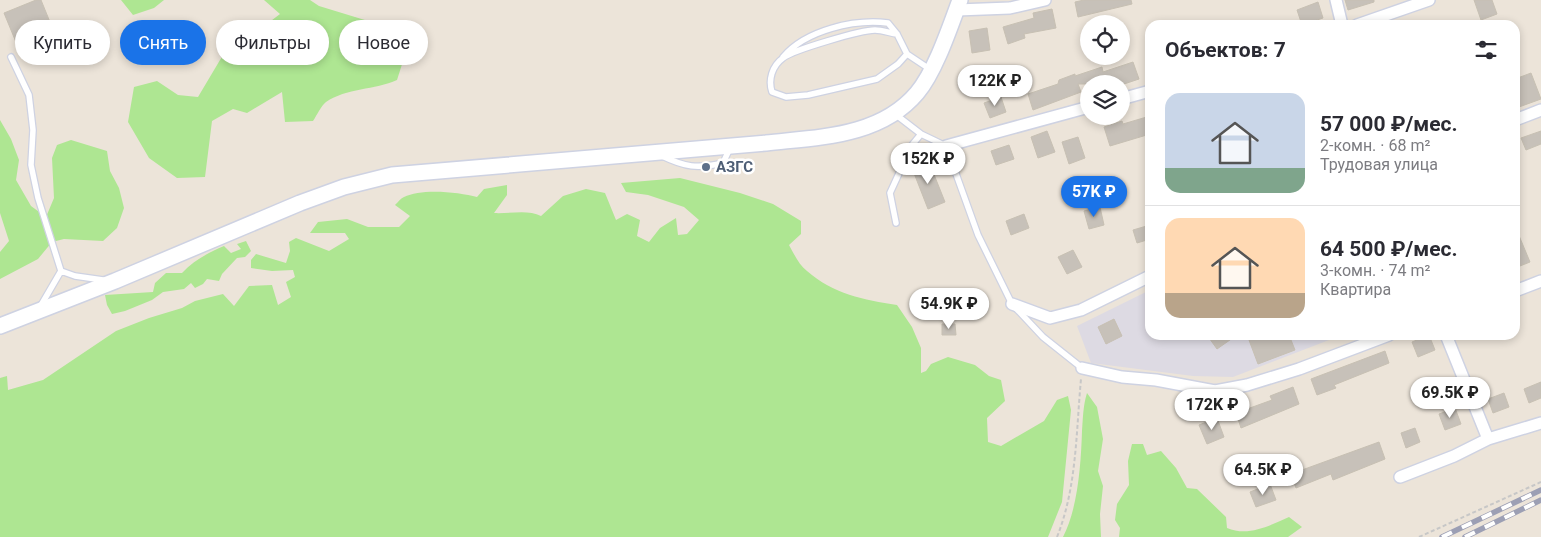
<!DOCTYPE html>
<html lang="ru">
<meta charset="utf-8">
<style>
:root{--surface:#fff;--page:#f2f2f3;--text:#2b2b33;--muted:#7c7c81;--line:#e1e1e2;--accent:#1a73e8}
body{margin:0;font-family:Roboto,sans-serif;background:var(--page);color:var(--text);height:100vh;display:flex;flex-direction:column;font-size:19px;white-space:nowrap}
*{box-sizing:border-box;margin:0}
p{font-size:16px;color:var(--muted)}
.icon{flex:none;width:28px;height:28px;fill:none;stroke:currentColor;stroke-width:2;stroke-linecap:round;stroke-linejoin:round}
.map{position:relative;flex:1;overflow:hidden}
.drawer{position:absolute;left:1145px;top:20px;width:375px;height:320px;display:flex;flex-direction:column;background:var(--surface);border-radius:15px;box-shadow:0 2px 8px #0003}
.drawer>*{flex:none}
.banner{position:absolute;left:15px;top:20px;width:475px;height:45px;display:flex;gap:10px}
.controls{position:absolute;left:1080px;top:15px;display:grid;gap:10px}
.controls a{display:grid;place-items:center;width:50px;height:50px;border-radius:50%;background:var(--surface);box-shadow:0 2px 8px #0003;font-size:25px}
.price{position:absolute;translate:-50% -42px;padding:0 11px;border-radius:18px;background:#fff;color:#222;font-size:16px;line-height:32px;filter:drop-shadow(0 1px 2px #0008)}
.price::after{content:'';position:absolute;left:50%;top:30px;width:15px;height:11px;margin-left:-8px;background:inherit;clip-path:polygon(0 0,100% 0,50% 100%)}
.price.selected{background:var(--accent);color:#fff}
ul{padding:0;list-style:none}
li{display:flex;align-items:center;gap:15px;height:125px;padding:0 20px}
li+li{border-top:1px solid var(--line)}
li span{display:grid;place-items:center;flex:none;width:140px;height:100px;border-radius:15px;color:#555}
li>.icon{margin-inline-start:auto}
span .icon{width:60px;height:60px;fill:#fffc;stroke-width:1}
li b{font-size:21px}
h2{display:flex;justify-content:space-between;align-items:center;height:60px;padding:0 20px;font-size:21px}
.pill{padding:0 18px;border-radius:22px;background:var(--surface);box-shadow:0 2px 8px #0003;font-size:18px;line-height:45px}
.pill.selected{background:var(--accent);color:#fff}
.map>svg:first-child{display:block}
</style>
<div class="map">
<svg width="1541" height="537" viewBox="0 0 1541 537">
<rect width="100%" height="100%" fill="#ece4d9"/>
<!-- industrial -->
<path fill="#dddae3" d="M 1150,290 L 1150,335 L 1342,335 L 1233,377 L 1193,376 L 1091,363 L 1077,326 Z"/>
<!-- green -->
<path fill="#aee692" d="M 121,0 L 164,0 L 154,8 L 133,15 Z
M 264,0 L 310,0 L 319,6 L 391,28 L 404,58 L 397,80 C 375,90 346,88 326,102 C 321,106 317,115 313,121 L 285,122 L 282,92 L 247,113 L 233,109 L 212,121 L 205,177 L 177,178 L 149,158 L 128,122 L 134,87 L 157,81 L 178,95 L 198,97 L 220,60 L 244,24 L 263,27 L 280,14 Z
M 0,120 L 11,139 L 19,160 L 16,180 L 31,206 L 46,217 L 54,198 L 52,158 L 57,145 L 71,140 L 107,151 L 110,171 L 119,188 L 124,208 L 117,228 L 103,241 L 64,239 L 52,242 L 38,259 L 0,279 L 0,252 L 9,241 L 0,213 Z
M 680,178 L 740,193 L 773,204 L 801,221 L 801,234 L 789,245 C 794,254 799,265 807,271 C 833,294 864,300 897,305 L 912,327 L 921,348 L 921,373 L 926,371 L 931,364 L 948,357 L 975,365 L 989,376 L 1001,380 L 1005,401 L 987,418 L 988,442 L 1001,446 L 1044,421 L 1057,400 L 1068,396 L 1071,410 L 1062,502 L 1048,537 L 0,537 L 0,378 L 7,376 L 8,390 L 43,380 L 116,331 L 149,318 L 182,308 L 195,301 L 223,294 L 234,306 L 249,286 L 272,285 L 278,305 L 291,297 L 286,282 L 295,277 L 293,270 L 272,271 L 251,268 L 251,260 L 256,254 L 286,263 L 290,251 L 289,242 L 296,238 L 329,251 L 349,239 L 345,233 L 310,233 L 318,222 L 347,219 L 368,227 L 399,227 L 410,216 L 395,205 C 398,202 401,198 404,197 C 421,188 459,192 477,197 L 484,189 L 507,185 L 507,195 L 494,213 C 509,214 528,209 541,216 L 563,196 L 586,189 L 605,193 L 616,220 L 627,214 L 640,220 L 637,236 L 649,242 L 660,228 L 676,218 L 678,235 L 687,234 L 699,220 L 684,207 L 648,195 L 626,192 L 621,183 Z
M 246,241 L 251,251 L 245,257 L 237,258 L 222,274 L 219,281 L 207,279 L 203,284 L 195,288 L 191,283 L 184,289 L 163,292 L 152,300 L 125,311 L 112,314 L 107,305 L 105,295 L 153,292 L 155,283 L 166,273 L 182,273 C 194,260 208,253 224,246 L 231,253 L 241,249 L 237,244 Z
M 1087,393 L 1097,407 L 1103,439 L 1098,471 L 1103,486 L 1100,514 L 1101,537 L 1063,537 C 1078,508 1081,464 1082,431 C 1083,418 1083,406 1087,393 Z
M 1132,444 L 1143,444 L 1147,455 L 1161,451 L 1176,468 L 1187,488 L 1197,489 L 1226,517 L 1227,528 C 1248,537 1269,526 1289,517 L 1302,527 L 1288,537 L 1119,537 L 1120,528 L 1115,520 L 1117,504 L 1129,485 L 1128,461 Z"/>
<!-- building -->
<path fill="#c7c1b9" stroke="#c7c0b3" d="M 36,0 L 41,0 L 54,32 L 18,47 L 4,13 Z
M 1084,0 L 1131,0 L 1132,4 L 1078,17 L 1075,2 Z
M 1345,0 L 1374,0 L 1374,2 L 1348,10 Z
M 1474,0 L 1492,0 L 1497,14 L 1481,20 Z
M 1318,2 L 1323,18 L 1302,25 L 1297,10 Z
M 1052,9 L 1056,28 L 1024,34 L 1025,38 L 1008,44 L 1003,27 L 1034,18 L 1033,13 Z
M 987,28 L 990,50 L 972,53 L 969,31 Z
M 1133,62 L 1139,79 L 1124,84 L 1078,84 L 1081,92 L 1033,110 L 1028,94 L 1058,84 L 1059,80 L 1075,74 L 1075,76 L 1102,67 L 1103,72 Z
M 1531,73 L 1541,99 L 1519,107 L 1515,97 L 1515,79 Z
M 1001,97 L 1006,112 L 990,118 L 984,103 Z
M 1150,116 L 1150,134 L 1110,146 L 1104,127 L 1122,121 L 1123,124 Z
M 1047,131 L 1055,152 L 1038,158 L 1031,137 Z
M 1541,131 L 1541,144 L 1526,150 L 1521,138 Z
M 1078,137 L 1085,158 L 1069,164 L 1062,142 Z
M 1009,145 L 1014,159 L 996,165 L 991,151 Z
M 929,162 L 945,202 L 928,209 L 912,168 Z
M 1100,207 L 1104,225 L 1089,229 L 1084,211 Z
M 1024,214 L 1029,228 L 1011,235 L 1006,221 Z
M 1150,225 L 1150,239 L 1137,243 L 1133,230 Z
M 1515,226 L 1530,262 L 1515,268 Z
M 1073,250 L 1082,267 L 1067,274 L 1058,257 Z
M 1114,319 L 1122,336 L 1106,344 L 1098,327 Z
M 942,324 L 955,324 L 956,335 L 942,335 Z
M 1207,335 L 1237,335 L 1217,349 Z
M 1263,335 L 1289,335 L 1295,350 L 1258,364 L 1249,340 Z
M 1429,335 L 1435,350 L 1418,357 L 1412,342 Z
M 1385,351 L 1389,363 L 1334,385 L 1336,388 L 1317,395 L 1311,379 Z
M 1541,382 L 1541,398 L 1529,403 L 1524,389 Z
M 1293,387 L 1299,404 L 1241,428 L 1236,413 L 1272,400 L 1270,396 Z
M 1504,393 L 1509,407 L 1493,413 L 1488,399 Z
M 1455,408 L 1461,424 L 1445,430 L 1439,414 Z
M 1217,418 L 1224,437 L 1207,444 L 1199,425 Z
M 1415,428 L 1420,442 L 1406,448 L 1401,433 Z
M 1379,442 L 1385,459 L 1333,480 L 1331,474 L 1296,488 L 1291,474 Z
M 1270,484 L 1276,500 L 1256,507 L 1250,492 Z"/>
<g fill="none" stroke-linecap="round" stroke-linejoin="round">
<!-- service casing -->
<g stroke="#ced2e2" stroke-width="8">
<path id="service" d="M 897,34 C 890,33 882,30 875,30 C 861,30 793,50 783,58 C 772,66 768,80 772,92 L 786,97 L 808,95 L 877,79 L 898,64 L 907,54
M 11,57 L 29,95 L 33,130 L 31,165 L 38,198 L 61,271 L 40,307
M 783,57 C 806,30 854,19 888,23 L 897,34 L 907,54 L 931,70
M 895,114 L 921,134 L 946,146 L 978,235 L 1012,304 L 1043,337 L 1082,368
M 662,156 C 685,167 697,169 723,163 L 730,148
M 896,223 L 890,193 L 912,145 L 921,134
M 61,271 L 75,276 L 103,280"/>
</g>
<!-- minor casing -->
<g stroke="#ced2e2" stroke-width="14">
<path id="minor" d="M 1336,0 L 1342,25
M 957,10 L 1010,8 L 1045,0
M 1357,25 L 1429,0
M 1121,99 L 1150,91
M 1515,120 L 1541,110
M 946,146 L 1089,107
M 1515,291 L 1541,281
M 1012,304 L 1050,318 L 1081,310 L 1150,276
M 1446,335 L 1488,439
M 1082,368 L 1122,377 L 1156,380 L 1215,391 L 1247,385 L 1299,369 L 1389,335
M 1400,477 L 1454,456 L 1488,439 L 1541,423"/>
</g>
<!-- secondary casing -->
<g stroke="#ced2e2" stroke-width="18">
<path id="secondary" d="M 0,326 L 115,281 L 300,203 L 344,187 L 392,175 L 766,143 C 819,137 880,137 917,93 C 935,72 950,27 960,0"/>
</g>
<!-- path -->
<path stroke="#c7c7c7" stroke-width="2" stroke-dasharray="4 2.5" stroke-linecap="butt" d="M 1057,537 C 1077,487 1076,432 1081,379
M 1419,537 L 1541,482"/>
<!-- service -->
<use href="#service" stroke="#fff" stroke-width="5.5"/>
<!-- minor -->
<use href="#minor" stroke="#fff" stroke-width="11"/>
<!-- secondary -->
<use href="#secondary" stroke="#fff" stroke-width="15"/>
<!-- rail casing -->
<g stroke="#9c9fb4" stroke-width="5.5">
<path id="rail" d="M 1442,537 L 1541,490
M 1465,537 L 1541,500"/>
</g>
<!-- rail -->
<use href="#rail" stroke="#fff" stroke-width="4" stroke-dasharray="11" stroke-linecap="butt"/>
</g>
<!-- markers -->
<circle fill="#5c6f8a" stroke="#fff" stroke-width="2" cx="706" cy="167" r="5"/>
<g text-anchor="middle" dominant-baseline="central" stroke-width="5" stroke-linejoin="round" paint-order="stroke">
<!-- service labels -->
<g font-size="15" font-weight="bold" fill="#4e5e75" stroke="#fff" text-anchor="start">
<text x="716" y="167">АЗГС</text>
</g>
</g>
</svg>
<div class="controls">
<a><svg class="icon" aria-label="locate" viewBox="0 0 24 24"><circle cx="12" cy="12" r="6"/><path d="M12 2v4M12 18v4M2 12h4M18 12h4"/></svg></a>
<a><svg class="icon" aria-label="layers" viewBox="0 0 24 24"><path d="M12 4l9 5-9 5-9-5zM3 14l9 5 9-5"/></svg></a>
</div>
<b class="price" style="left:995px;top:107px">122K ₽</b>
<b class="price" style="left:928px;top:185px">152K ₽</b>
<b class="price selected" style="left:1094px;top:218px">57K ₽</b>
<b class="price" style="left:949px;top:330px">54.9K ₽</b>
<b class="price" style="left:1450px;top:419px">69.5K ₽</b>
<b class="price" style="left:1212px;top:431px">172K ₽</b>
<b class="price" style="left:1263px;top:496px">64.5K ₽</b>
<div class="banner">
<a class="pill">Купить</a>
<a class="pill selected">Снять</a>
<a class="pill">Фильтры</a>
<a class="pill">Новое</a>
</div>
<section class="drawer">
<h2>Объектов: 7<svg class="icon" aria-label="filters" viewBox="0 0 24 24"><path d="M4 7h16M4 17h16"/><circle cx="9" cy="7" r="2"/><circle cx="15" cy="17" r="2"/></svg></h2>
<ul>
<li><span style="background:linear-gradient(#c9d6e8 75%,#7fa58c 0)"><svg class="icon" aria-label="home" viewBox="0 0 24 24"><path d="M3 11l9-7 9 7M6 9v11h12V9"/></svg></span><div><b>57 000 ₽/мес.</b><p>2-комн. · 68 m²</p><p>Трудовая улица</p></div></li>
<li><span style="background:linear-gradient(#ffd9b3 75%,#b9a48a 0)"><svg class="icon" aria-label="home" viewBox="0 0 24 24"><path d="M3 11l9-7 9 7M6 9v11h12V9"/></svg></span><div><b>64 500 ₽/мес.</b><p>3-комн. · 74 m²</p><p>Квартира</p></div></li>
</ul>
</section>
</div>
